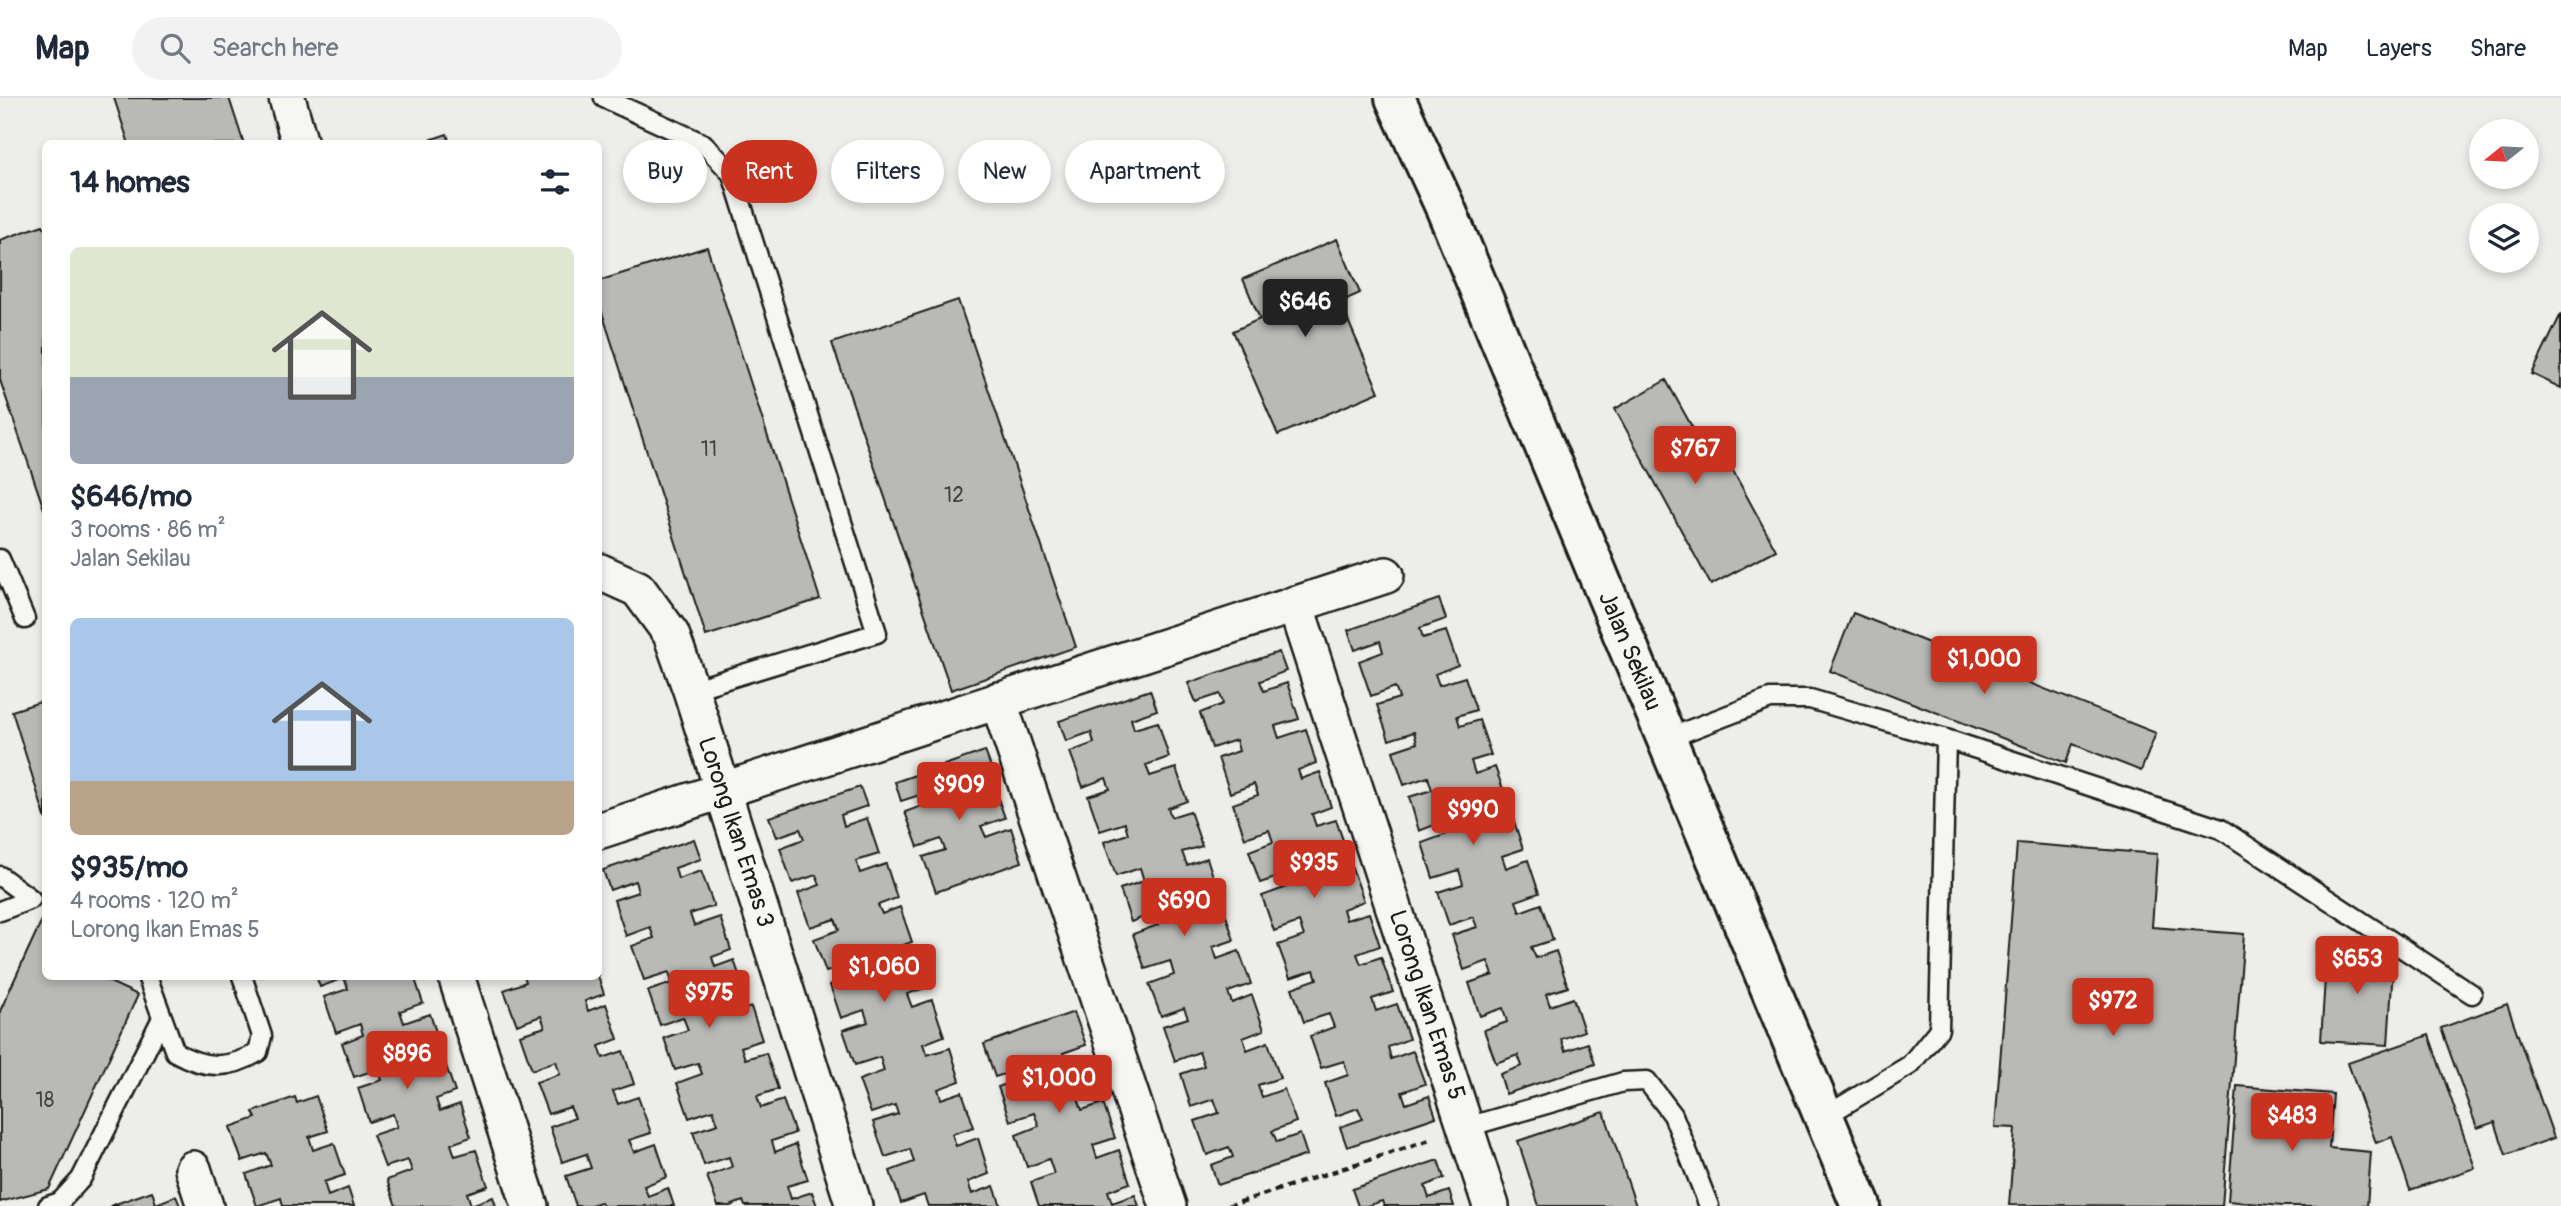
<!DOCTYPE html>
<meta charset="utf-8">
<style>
:root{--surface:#fff;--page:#f2f2f3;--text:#1f2937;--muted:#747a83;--line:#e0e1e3;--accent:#c8321e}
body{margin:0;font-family:Pangolin,sans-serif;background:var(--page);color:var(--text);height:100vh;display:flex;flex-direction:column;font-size:26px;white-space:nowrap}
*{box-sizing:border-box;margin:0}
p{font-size:23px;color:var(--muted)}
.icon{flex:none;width:38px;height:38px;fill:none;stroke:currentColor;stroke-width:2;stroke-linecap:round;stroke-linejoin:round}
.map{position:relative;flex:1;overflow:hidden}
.side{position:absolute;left:42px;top:42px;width:560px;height:840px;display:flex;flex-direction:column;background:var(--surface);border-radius:10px;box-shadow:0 4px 10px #0003}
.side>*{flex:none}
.top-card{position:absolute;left:623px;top:42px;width:665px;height:63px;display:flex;gap:14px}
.needle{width:46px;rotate:252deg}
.controls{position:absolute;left:2469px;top:21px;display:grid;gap:14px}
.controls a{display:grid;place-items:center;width:70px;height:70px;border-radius:50%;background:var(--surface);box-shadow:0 4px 10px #0003;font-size:35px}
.price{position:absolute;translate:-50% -60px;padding:0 16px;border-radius:7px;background:var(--accent);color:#fff;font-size:23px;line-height:46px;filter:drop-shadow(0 2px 4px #0008)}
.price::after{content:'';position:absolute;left:50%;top:42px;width:21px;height:16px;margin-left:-10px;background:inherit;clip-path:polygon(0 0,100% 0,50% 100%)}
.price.on{background:#222;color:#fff}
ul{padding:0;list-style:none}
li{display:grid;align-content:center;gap:14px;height:371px;padding:0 28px}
li span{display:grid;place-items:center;height:217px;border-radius:10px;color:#555}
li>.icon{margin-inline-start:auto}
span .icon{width:126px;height:126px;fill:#fffc;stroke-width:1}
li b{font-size:30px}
h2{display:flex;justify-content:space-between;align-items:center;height:84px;padding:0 28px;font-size:30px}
.chip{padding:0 24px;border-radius:32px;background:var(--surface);box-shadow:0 4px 10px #0003;font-size:24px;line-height:63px}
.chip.on{background:var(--accent);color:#fff}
header{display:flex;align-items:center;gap:42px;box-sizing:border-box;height:98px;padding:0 35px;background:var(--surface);border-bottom:2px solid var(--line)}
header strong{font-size:33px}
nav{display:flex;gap:38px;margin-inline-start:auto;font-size:24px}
.search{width:490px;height:63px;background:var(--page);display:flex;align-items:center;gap:18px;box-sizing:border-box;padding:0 24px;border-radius:38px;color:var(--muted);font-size:26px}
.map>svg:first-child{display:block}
</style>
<header>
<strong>Map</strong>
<div class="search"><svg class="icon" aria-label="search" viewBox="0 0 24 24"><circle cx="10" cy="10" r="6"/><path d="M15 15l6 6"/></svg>Search here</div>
<nav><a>Map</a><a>Layers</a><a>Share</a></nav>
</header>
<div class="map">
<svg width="2561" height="1108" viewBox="0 0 2561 1108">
<rect width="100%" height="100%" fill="#edede9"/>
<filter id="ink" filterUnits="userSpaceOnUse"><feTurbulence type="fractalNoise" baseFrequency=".0143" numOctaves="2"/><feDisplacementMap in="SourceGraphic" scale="14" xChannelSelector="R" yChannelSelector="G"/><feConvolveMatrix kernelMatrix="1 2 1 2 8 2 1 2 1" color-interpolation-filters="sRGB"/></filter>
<g filter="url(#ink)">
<!-- building -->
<path fill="#b9b9b6" stroke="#1c1c1c" stroke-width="2" d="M 114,0 L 229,0 L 244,46 L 129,46 Z
M 447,36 L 450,46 L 418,46 Z
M 43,127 L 46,133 L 46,417 L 0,282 L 0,142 Z
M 1337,141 L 1360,195 L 1340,204 L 1379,294 L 1278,337 L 1233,233 L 1260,221 L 1243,181 Z
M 707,149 L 820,501 L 706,538 L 598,202 L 598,183 Z
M 958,202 L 1076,549 L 951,592 L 832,245 Z
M 2561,216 L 2561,290 L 2532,276 Z
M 1666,282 L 1712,365 L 1725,358 L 1776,452 L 1711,487 L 1615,311 Z
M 1439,501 L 1446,521 L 1420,530 L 1423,540 L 1446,533 L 1458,567 L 1435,576 L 1439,587 L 1465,579 L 1476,612 L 1457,618 L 1460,628 L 1479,622 L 1491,657 L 1471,663 L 1475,676 L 1495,669 L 1507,702 L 1486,708 L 1490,721 L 1511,714 L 1523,751 L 1502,758 L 1506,770 L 1528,762 L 1539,795 L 1516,803 L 1520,814 L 1541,806 L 1553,842 L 1531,849 L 1536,860 L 1556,853 L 1568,889 L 1546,896 L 1550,908 L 1573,900 L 1584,933 L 1561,941 L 1565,953 L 1588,945 L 1595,966 L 1506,996 L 1500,976 L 1522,968 L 1518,957 L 1496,965 L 1484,932 L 1507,924 L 1503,910 L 1480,918 L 1469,885 L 1493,877 L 1488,863 L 1464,872 L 1452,837 L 1477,829 L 1473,819 L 1449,827 L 1438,794 L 1463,786 L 1459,772 L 1433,780 L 1422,745 L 1447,736 L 1442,724 L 1419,733 L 1409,699 L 1432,692 L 1428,679 L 1404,687 L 1393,653 L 1417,645 L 1414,634 L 1389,642 L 1377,607 L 1399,600 L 1395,589 L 1371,598 L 1359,563 L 1383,554 L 1380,543 L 1355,552 L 1348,532 Z
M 1853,515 L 2156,635 L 2141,673 L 2073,646 L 2066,665 L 1830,573 Z
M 1279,554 L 1286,573 L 1260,583 L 1264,593 L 1287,585 L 1299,621 L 1275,628 L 1279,640 L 1306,631 L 1316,665 L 1298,672 L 1301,681 L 1320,674 L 1331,709 L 1312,716 L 1316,728 L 1336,722 L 1347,754 L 1327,761 L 1331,774 L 1351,767 L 1364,803 L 1343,811 L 1346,822 L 1369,815 L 1380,848 L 1357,856 L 1361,866 L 1381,859 L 1393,894 L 1372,901 L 1376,913 L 1397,906 L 1409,941 L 1388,949 L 1391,961 L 1413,953 L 1425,986 L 1402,994 L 1406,1006 L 1429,998 L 1436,1019 L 1347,1049 L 1340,1029 L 1363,1021 L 1358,1010 L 1336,1018 L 1325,985 L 1348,977 L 1344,963 L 1321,970 L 1310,938 L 1334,929 L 1329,916 L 1304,924 L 1292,890 L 1317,881 L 1314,872 L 1290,880 L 1278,847 L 1304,838 L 1299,824 L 1274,833 L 1262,798 L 1287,789 L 1284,777 L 1260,785 L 1249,753 L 1273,744 L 1269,732 L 1245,740 L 1233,706 L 1258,697 L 1254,686 L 1230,695 L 1218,660 L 1239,653 L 1236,642 L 1212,650 L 1200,615 L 1223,606 L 1220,596 L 1196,604 L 1188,585 Z
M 1150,592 L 1157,612 L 1131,621 L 1134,631 L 1158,624 L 1169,659 L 1146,667 L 1150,678 L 1176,670 L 1187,703 L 1168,710 L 1171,719 L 1190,713 L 1202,748 L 1182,754 L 1187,767 L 1207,760 L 1218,793 L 1197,799 L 1202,813 L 1222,805 L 1234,842 L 1213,849 L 1217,861 L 1239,853 L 1251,886 L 1228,894 L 1232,905 L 1252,897 L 1264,932 L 1243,940 L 1247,952 L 1268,944 L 1280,980 L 1258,987 L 1262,999 L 1284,991 L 1296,1024 L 1272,1033 L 1277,1044 L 1300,1036 L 1307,1057 L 1218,1087 L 1211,1067 L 1233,1059 L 1229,1049 L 1207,1057 L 1195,1023 L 1219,1015 L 1214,1001 L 1191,1009 L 1181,976 L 1204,968 L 1199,954 L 1175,963 L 1163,928 L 1188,920 L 1184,910 L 1161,918 L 1149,886 L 1174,877 L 1170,863 L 1145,871 L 1133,836 L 1158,827 L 1154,815 L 1131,824 L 1120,791 L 1144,783 L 1140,770 L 1116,778 L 1104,744 L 1128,736 L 1125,725 L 1100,733 L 1088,698 L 1110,691 L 1106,680 L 1083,689 L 1070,654 L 1094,645 L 1091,634 L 1066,643 L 1059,623 Z
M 46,602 L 46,722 L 12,613 Z
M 985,653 L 992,672 L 966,682 L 970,692 L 992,684 L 1005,720 L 981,728 L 986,739 L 1011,730 L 1022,764 L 936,794 L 923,759 L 945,752 L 941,741 L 918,749 L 905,714 L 930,705 L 926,695 L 901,703 L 895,684 Z
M 860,689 L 867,708 L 841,717 L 844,728 L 867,720 L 879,756 L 856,763 L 860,775 L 886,766 L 897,800 L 878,807 L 882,816 L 900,809 L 912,844 L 892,851 L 896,863 L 917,857 L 928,889 L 907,896 L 912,909 L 932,902 L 944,938 L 923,946 L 927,957 L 950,950 L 960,983 L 938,991 L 941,1001 L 962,994 L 974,1029 L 952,1036 L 956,1048 L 978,1040 L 989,1076 L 968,1084 L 972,1096 L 994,1088 L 1001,1108 L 928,1108 L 924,1097 L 901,1105 L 890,1073 L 914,1064 L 910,1051 L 885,1059 L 873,1024 L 898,1016 L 895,1007 L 871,1015 L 859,982 L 884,973 L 880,959 L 855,967 L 843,932 L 868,924 L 864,912 L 841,920 L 830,887 L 854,879 L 850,866 L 826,874 L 814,841 L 839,832 L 835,821 L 810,829 L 798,795 L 820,787 L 816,777 L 792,785 L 780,750 L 804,741 L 800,731 L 777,739 L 769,719 Z
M 694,741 L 701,761 L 675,770 L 678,781 L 701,773 L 714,808 L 690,816 L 694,828 L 720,819 L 731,852 L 712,859 L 715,869 L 734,862 L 746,897 L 726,904 L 731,916 L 751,909 L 762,942 L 741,949 L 745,961 L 766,955 L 778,991 L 757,998 L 761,1010 L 783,1002 L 795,1035 L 772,1043 L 775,1054 L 796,1046 L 808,1082 L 787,1088 L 791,1101 L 812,1094 L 817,1108 L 745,1108 L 743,1103 L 730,1108 L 718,1108 L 707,1078 L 732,1069 L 729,1059 L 704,1067 L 693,1034 L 718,1026 L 713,1012 L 689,1020 L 677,985 L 702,976 L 698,965 L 675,972 L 664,940 L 688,932 L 683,919 L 660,927 L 648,893 L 672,885 L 669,874 L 644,882 L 632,848 L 654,840 L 650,829 L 626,838 L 614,802 L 638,794 L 635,783 L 610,792 L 603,772 Z
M 2017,745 L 2157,756 L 2152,829 L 2244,836 L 2222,1108 L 2009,1107 L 2015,1030 L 1995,1029 Z
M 46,813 L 46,878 L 97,878 L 138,897 L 49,1091 L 0,1104 L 0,913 Z
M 2327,849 L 2394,854 L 2388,947 L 2321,943 Z
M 316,878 L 414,878 L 423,905 L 400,913 L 404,925 L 430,916 L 441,949 L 422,956 L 425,966 L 443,959 L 455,994 L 436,1001 L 440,1013 L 460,1006 L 471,1039 L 451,1046 L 455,1058 L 476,1052 L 488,1088 L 467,1095 L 471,1107 L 493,1099 L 496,1108 L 396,1108 L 387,1082 L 412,1073 L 408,1062 L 385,1069 L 373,1037 L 397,1029 L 393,1016 L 369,1024 L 358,990 L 382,982 L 378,971 L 354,979 L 342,945 L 363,937 L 360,926 L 336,935 L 324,899 L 348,891 L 344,880 L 320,889 Z
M 524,878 L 598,878 L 604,896 L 585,903 L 588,913 L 606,906 L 618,941 L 599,948 L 603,960 L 623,953 L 634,986 L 613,993 L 618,1006 L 638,999 L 651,1035 L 629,1042 L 634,1054 L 656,1046 L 667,1079 L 644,1088 L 648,1098 L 668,1090 L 674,1108 L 603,1108 L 601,1104 L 588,1108 L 576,1108 L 566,1078 L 591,1070 L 586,1056 L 562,1064 L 550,1029 L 575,1020 L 570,1009 L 548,1016 L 536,984 L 560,976 L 556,963 L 532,972 L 520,937 L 545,929 L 541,918 L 517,927 L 504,892 L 526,884 Z
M 2507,906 L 2554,1040 L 2506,1057 L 2495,1024 L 2477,1030 L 2441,930 Z
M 1074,914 L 1086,947 L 1063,955 L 1066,965 L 1087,958 L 1099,993 L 1078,1000 L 1082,1012 L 1103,1005 L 1115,1040 L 1093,1047 L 1097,1060 L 1119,1052 L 1130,1085 L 1108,1093 L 1112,1105 L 1135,1097 L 1139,1108 L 1039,1108 L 1031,1084 L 1054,1076 L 1049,1061 L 1027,1069 L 1016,1037 L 1039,1028 L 1034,1015 L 1010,1023 L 998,989 L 1023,980 L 1020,971 L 995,979 L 984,946 Z
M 2429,937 L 2475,1070 L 2410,1092 L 2392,1039 L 2376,1045 L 2348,965 Z
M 2237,988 L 2333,996 L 2329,1050 L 2371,1054 L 2367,1108 L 2282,1108 L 2228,1103 Z
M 316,998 L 328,1033 L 309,1039 L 313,1052 L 334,1045 L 345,1077 L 324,1084 L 328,1098 L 348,1090 L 354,1108 L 283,1108 L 281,1100 L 257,1108 L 246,1076 L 271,1067 L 266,1055 L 242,1063 L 230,1029 L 256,1020 L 253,1014 L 295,999 L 297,1005 Z
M 1604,1014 L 1636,1108 L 1539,1108 L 1518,1043 Z
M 1438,1062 L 1444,1080 L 1425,1088 L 1429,1100 L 1449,1093 L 1454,1108 L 1384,1108 L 1382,1103 L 1367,1108 L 1358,1108 L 1352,1091 Z
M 152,1093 L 156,1106 L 176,1098 L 180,1108 L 110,1108 Z"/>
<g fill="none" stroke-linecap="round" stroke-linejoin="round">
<!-- lane casing -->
<g stroke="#1c1c1c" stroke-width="23">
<path id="lane" d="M 604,0 L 704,46 L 732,76 L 877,535 L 691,592
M 0,461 L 25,521
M 1666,641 L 1770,601 L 1810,601 L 1946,641 L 2221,731 L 2472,896
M 0,778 L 31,801 L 0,813
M 147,878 L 175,954 C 205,971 229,972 258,954 L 262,938 L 242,878
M 1824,1019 L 1910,967 L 1939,931 L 1946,641
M 1467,1029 L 1623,984 L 1647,983 L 1673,1017 L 1709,1108
M 48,1108 L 60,1104 L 81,1081 L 161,922"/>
</g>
<!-- street casing -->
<g stroke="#1c1c1c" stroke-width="40">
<path id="street" d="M 287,0 L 300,46
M 598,473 L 638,491 L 671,536 L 691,592 L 854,1108
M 1295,506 L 1491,1108
M 998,602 L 1168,1108
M 598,733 L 1386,477
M 456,878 L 530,1108
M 193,1071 L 205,1108"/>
</g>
<!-- secondary casing -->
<g stroke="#1c1c1c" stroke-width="44">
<path id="secondary" d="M 1395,0 L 1445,109 L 1861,1108"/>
</g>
<!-- path -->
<path stroke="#1c1c1c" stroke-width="4.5" stroke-dasharray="7 5" stroke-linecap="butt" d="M 1228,1108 L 1433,1041"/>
<!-- lane -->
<use href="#lane" stroke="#f6f6f2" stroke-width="18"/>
<!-- street -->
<use href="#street" stroke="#f6f6f2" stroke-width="35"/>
<!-- secondary -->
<use href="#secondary" stroke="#f6f6f2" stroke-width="38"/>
</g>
</g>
<g text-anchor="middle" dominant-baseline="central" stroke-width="5" stroke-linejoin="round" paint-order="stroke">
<!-- number labels -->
<g font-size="21" fill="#434342">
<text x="709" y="351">11</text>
<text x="954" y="397">12</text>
<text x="45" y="1002">18</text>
</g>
<!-- street labels -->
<g font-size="24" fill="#1c1c1c" stroke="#f6f6f2">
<text transform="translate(1630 553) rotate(67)">Jalan Sekilau</text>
<text transform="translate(736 734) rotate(72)">Lorong Ikan Emas 3</text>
<text transform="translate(1427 907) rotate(72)">Lorong Ikan Emas 5</text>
</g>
</g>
</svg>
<div class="controls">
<a><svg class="needle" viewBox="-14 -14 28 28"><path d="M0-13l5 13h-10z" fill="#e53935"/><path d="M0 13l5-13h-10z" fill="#747a83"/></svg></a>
<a><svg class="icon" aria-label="layers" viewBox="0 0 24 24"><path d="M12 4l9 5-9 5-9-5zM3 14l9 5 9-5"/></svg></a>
</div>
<b class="price on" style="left:1305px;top:241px">$646</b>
<b class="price" style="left:1695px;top:388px">$767</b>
<b class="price" style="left:1984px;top:598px">$1,000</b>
<b class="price" style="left:959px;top:724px">$909</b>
<b class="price" style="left:1473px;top:749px">$990</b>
<b class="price" style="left:1314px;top:802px">$935</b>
<b class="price" style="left:1184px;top:840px">$690</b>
<b class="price" style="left:2357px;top:898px">$653</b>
<b class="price" style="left:884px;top:906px">$1,060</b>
<b class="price" style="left:709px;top:932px">$975</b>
<b class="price" style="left:2113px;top:940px">$972</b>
<b class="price" style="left:407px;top:993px">$896</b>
<b class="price" style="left:1059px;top:1017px">$1,000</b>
<b class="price" style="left:2292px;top:1055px">$483</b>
<div class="top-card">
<a class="chip">Buy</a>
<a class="chip on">Rent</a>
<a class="chip">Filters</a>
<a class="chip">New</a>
<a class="chip">Apartment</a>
</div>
<section class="side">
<h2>14 homes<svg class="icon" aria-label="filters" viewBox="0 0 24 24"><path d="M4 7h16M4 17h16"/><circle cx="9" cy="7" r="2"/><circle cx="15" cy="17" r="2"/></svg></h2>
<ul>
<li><span style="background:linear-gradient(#dfe7d0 60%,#9aa5b1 0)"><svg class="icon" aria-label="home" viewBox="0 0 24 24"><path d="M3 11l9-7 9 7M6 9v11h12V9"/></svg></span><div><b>$646/mo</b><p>3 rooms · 86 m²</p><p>Jalan Sekilau</p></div></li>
<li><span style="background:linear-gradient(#a9c7e8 75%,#b9a48a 0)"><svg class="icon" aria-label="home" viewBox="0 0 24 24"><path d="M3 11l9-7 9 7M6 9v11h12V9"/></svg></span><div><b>$935/mo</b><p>4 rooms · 120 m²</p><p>Lorong Ikan Emas 5</p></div></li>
</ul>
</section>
</div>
